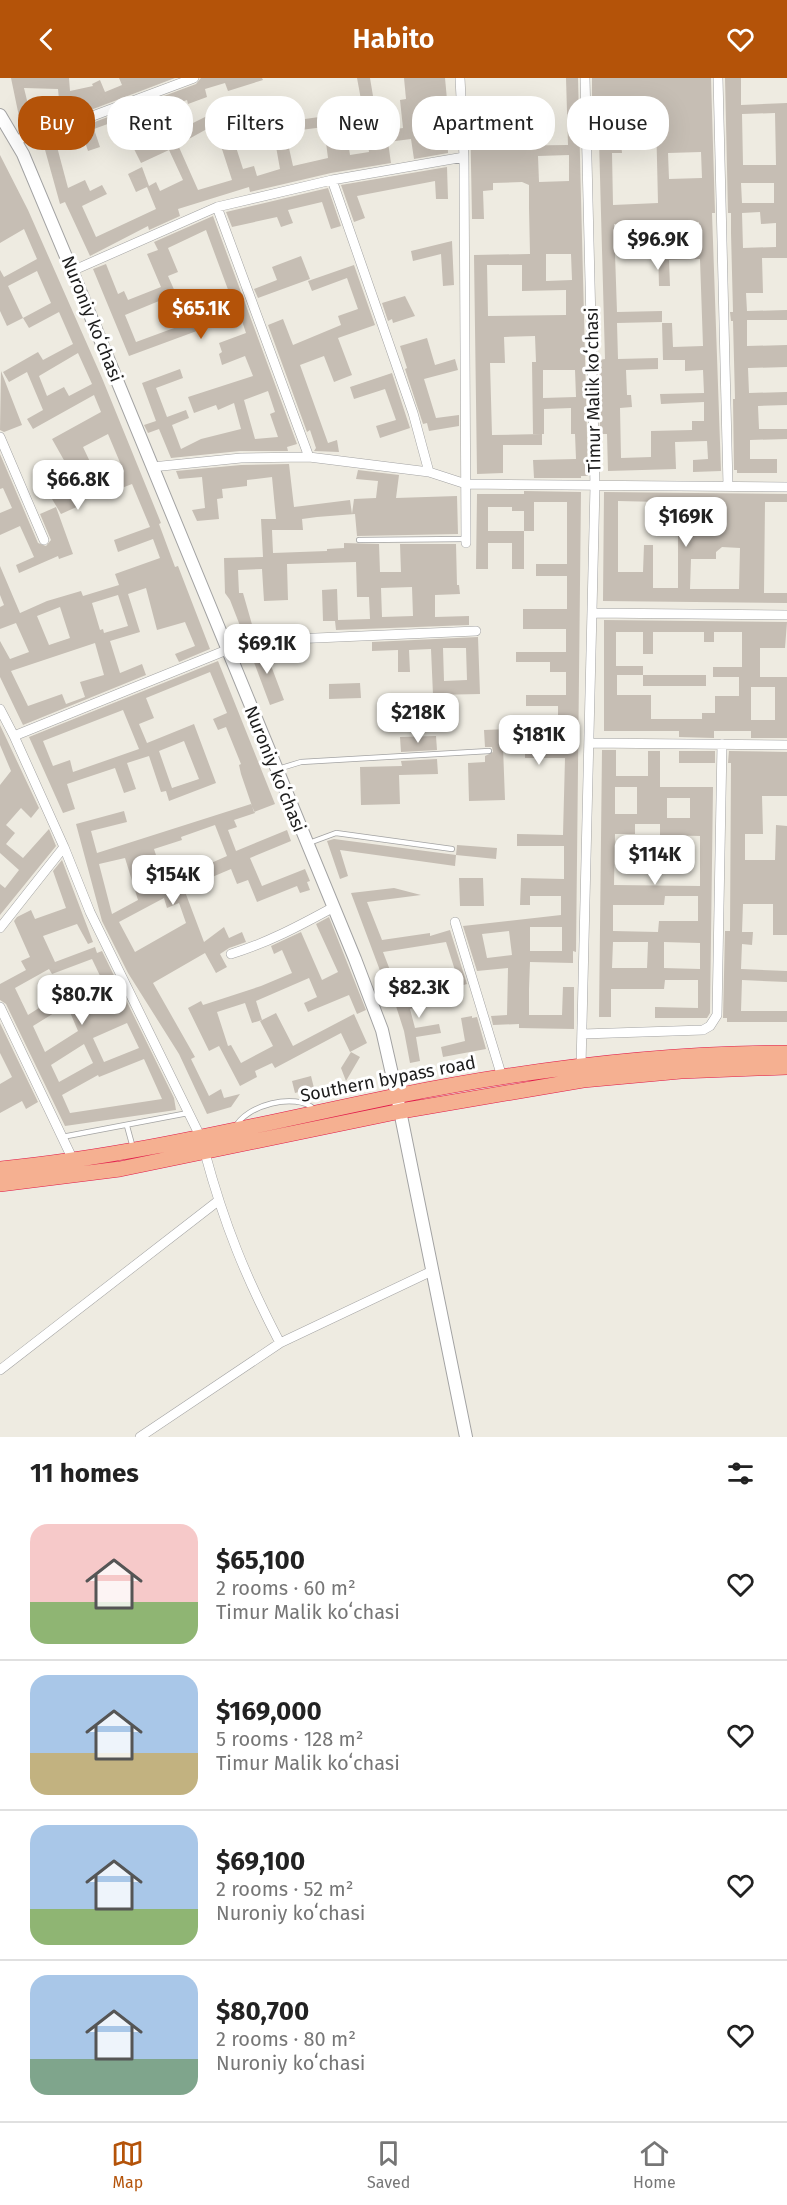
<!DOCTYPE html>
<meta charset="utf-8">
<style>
:root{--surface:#fff;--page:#f2f2f2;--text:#222;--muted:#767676;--line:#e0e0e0;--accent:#b45309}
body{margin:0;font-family:"Fira Sans",sans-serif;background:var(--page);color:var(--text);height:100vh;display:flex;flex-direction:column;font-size:22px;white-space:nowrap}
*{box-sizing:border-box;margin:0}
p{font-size:20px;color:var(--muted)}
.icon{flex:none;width:33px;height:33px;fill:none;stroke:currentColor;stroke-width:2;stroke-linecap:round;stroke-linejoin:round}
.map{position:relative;height:1359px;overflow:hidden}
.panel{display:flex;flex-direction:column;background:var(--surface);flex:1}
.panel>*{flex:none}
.top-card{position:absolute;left:18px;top:18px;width:752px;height:54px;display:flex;gap:12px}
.price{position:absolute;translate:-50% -51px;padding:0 14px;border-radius:12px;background:#fff;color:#222;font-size:20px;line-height:39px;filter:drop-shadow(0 2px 3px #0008)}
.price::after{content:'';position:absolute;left:50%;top:36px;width:18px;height:14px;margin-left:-9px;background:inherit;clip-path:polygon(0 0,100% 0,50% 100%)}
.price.active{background:var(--accent);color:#fff}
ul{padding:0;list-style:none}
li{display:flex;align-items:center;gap:18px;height:150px;padding:0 30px}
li+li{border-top:2px solid var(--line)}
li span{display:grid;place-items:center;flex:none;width:168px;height:120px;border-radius:18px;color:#555}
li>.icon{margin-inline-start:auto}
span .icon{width:72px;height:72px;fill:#fffc;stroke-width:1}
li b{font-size:26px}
h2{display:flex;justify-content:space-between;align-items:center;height:72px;padding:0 30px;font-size:26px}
.tag{padding:0 21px;border-radius:24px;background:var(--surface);box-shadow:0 6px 24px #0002;font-size:21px;line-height:54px}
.tag.active{background:var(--accent);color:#fff}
header{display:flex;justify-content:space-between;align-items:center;height:78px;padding:0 30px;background:var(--accent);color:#fff;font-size:27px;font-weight:600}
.dock{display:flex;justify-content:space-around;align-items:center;height:84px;border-top:2px solid var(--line);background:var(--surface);font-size:16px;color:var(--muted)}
.dock a{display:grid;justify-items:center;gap:3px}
.dock .active{color:var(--accent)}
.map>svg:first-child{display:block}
</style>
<header><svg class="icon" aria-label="back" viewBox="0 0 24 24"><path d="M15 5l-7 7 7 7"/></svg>Habito<svg class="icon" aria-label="heart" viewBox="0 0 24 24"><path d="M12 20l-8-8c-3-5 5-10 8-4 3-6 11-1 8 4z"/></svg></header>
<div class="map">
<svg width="787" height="1359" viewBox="0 0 787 1359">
<rect width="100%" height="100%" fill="#eeebe1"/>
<!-- building -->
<path fill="#c6beb4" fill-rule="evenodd" d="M 11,0 L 69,0 L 70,13 L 93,8 L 92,6 L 100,2 L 105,14 L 122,7 L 119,0 L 175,0 L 80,36 L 22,53 ZM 24,10 L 58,11 L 60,32 L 31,39 Z
M 201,0 L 262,0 L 263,2 L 228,13 L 225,5 L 205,11 L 207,19 L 188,26 L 187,22 L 131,42 L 145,69 L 209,37 L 214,47 L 178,67 L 198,112 L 232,102 L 221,68 L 234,63 L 243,91 L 254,88 L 257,98 L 280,91 L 275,63 L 287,61 L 293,88 L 328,80 L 324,49 L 285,54 L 283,44 L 334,37 L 333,31 L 343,30 L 350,77 L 369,74 L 365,45 L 376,44 L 378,54 L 403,50 L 400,22 L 406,21 L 404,0 L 445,0 L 449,43 L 447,44 L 448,75 L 414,81 L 411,61 L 388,64 L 391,85 L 331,95 L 250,114 L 249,109 L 178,131 L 180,138 L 149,152 L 148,148 L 90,178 L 65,124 L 60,126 L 42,61 L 84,48 L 196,6 ZM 113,44 L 116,54 L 124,51 L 141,85 L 169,72 L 183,102 L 160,113 L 156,104 L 149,108 L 142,89 L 128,96 L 136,114 L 147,109 L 156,131 L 96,159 L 82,128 L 107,116 L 102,107 L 90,113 L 85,102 L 68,110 L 56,65 L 83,58 L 88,73 L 100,69 L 94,51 Z
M 357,0 L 370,0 L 374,24 L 362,27 Z
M 566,0 L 578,0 L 588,398 L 581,398 L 581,400 L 534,400 L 533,382 L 576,381 L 575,356 L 571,356 L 571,330 L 544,331 L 544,356 L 533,356 L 532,284 L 536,284 L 535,258 L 504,259 L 505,285 L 490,285 L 492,357 L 542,356 L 542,367 L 503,367 L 503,395 L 477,396 L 474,177 L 530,176 L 529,130 L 529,107 L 522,104 L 493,105 L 493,112 L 483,113 L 484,141 L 472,141 L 470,33 L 508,32 L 508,41 L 481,41 L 482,60 L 488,60 L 488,68 L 568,67 ZM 569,77 L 569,103 L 539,104 L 538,78 ZM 546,176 L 571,176 L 572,202 L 546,203 ZM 487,187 L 522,187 L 522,213 L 566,212 L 566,237 L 488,238 ZM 543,292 L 575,292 L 576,319 L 543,320 Z
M 592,0 L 711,0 L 715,135 L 712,135 L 721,393 L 693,394 L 693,382 L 708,381 L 707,363 L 675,364 L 676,391 L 608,393 L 607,356 L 600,356 L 599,282 L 605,281 L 598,26 L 592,26 ZM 656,40 L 658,125 L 613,127 L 612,75 L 622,75 L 621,64 L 612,64 L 611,41 ZM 701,74 L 702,100 L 669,101 L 668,75 ZM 699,144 L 700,171 L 658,172 L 659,208 L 670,208 L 669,182 L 700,181 L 703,268 L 673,269 L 672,245 L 662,245 L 663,282 L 685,282 L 685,293 L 703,292 L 704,315 L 660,316 L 661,326 L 704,324 L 704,343 L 692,343 L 692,352 L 651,353 L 651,379 L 621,380 L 620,330 L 632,329 L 631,317 L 627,317 L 626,292 L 658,291 L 658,280 L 618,281 L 617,245 L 662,244 L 662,233 L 617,234 L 614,146 L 648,146 L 648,173 L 660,172 L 659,145 Z
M 725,0 L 741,0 L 741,27 L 787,25 L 787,180 L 762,180 L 763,215 L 746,215 L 747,233 L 787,232 L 787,242 L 747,242 L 747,268 L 787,267 L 787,289 L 748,290 L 749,315 L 787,314 L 787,327 L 758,328 L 759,351 L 787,351 L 787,361 L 750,362 L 750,381 L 777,381 L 777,395 L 737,395 L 737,392 L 734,392 L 733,321 L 735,321 L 733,243 L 731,243 L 730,234 L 733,234 L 731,155 L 731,135 L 728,135 ZM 775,35 L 776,87 L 743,87 L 742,36 ZM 741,105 L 774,105 L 774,125 L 742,125 ZM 760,134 L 761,146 L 776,145 L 776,169 L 743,170 L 742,135 Z
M 0,77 L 28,132 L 102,300 L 161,445 L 159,446 L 175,489 L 178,488 L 210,571 L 179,584 L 175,576 L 195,568 L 185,544 L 157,552 L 146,510 L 128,516 L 140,554 L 110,563 L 120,595 L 142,586 L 146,597 L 23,647 L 0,599 L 0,563 L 10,581 L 29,574 L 16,545 L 0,551 L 0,529 L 4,527 L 0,517 L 0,488 L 20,535 L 47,523 L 81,513 L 83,518 L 119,507 L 115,496 L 160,480 L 153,461 L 118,474 L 114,462 L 150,449 L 132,406 L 114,413 L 109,401 L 124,394 L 108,356 L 83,369 L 101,407 L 78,419 L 81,427 L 61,436 L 52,421 L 78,407 L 52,361 L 101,334 L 94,317 L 33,351 L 27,341 L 43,332 L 27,294 L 9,304 L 3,294 L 38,274 L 43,282 L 73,266 L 59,234 L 29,250 L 23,240 L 7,248 L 0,233 L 0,192 L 4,199 L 37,181 L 24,151 L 0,165 ZM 37,193 L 51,225 L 23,240 L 8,208 ZM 78,275 L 92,306 L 69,318 L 64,309 L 47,318 L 39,298 ZM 118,517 L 128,548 L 104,555 L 103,551 L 100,552 L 92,525 ZM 60,529 L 70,560 L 49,567 L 37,538 ZM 95,565 L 104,597 L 80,604 L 85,619 L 66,626 L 62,616 L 28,628 L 11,593 Z
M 447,89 L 448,121 L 436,121 L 435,103 L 357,118 L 365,140 L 354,144 L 341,107 Z
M 328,110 L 341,148 L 331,151 L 322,124 L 288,132 L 293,145 L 281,149 L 277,139 L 232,149 L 226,134 Z
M 213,138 L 297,366 L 287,369 L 288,373 L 240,373 L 171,380 L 159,351 L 148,355 L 144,347 L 156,343 L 142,305 L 180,291 L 183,300 L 156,310 L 167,339 L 186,332 L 189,340 L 172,347 L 181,371 L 201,361 L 241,351 L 234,325 L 218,332 L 216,327 L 194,335 L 188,319 L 253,298 L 245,278 L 222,287 L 219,276 L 222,274 L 219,265 L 246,255 L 240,237 L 129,278 L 93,191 L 106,186 L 118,216 L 124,213 L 128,222 L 161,209 L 147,176 L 158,172 L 154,164 ZM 206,152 L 230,217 L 200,228 L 204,239 L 136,264 L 125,237 L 176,216 L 168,198 L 178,194 L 168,170 ZM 268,313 L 275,334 L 270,336 L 278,359 L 255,361 L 244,322 Z
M 452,163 L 454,207 L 443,208 L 441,176 L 413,183 L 411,173 Z
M 301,178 L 310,201 L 258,220 L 254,211 L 277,202 L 272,189 Z
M 354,187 L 375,247 L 338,260 L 352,297 L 334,304 L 324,278 L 300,287 L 328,365 L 337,362 L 339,374 L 314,373 L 316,370 L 310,352 L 307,354 L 268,247 L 283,241 L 293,267 L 341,247 L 338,238 L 358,231 L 347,200 L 312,213 L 308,203 Z
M 405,218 L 415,238 L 393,245 L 392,241 L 388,243 L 382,225 Z
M 427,260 L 435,287 L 455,281 L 458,292 L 424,301 L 436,340 L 459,337 L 459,348 L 429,353 L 427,345 L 423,346 L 405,291 L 407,290 L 400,268 Z
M 1,293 L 22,347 L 4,354 L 0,352 Z
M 392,295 L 410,350 L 380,360 L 376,348 L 396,342 L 385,311 L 354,321 L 350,309 Z
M 0,376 L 38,465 L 46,468 L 51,462 L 40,436 L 56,429 L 73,476 L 59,481 L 58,478 L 19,495 L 16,487 L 34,479 L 20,448 L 0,457 L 0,435 L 12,430 L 3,410 L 0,411 Z
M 289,386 L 294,429 L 350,422 L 352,436 L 354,421 L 376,420 L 378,403 L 356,401 L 358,392 L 399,397 L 396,420 L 457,418 L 458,456 L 357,458 L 355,436 L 317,439 L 302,441 L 303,452 L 272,452 L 273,475 L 327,473 L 327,471 L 344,470 L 344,465 L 379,466 L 380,494 L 401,494 L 400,466 L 456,466 L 457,507 L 459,507 L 460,516 L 435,517 L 435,539 L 469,538 L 469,547 L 336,552 L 335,543 L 323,543 L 322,512 L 337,511 L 338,542 L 370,541 L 369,519 L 357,519 L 356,484 L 287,486 L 288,522 L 264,523 L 262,491 L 238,492 L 239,515 L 243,515 L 255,557 L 244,558 L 230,522 L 225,515 L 224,480 L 263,479 L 261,441 L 276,441 L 272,399 L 247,402 L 247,408 L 222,411 L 223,420 L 217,421 L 219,441 L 197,443 L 192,432 L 205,430 L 202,399 L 179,401 L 176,393 L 241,387 ZM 412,509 L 413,538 L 382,539 L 381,510 Z
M 524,413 L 581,414 L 576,874 L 573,873 L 573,885 L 530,884 L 529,911 L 529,937 L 562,937 L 563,909 L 574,909 L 574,951 L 519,950 L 519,946 L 493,947 L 491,938 L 507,937 L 508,890 L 477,893 L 463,848 L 561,837 L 561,818 L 530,818 L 530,827 L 520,827 L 521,800 L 564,801 L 564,768 L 517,768 L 517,756 L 563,757 L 565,680 L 525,680 L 525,670 L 558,670 L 558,628 L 526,628 L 526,617 L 566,617 L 566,594 L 550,594 L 550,584 L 516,584 L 516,574 L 566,574 L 566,551 L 523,551 L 523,531 L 567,531 L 567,498 L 536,498 L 536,486 L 567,486 L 567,424 L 534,424 L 534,453 L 524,453 L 524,491 L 512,491 L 512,465 L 488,465 L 488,491 L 476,491 L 477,416 L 524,416 ZM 488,429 L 512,429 L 512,433 L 524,433 L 524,453 L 488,453 ZM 530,849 L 562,849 L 562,873 L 530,873 ZM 509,853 L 512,877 L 487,880 L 482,856 Z
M 604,414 L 787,416 L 787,424 L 765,424 L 764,515 L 787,515 L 787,525 L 603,523 ZM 618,423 L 705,425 L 704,457 L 678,457 L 678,510 L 653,510 L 653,467 L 644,467 L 643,494 L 618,494 ZM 722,469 L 740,470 L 739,511 L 690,511 L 691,481 L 716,481 L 716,474 Z
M 604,542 L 787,544 L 785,570 L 760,570 L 760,599 L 787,599 L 787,660 L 751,660 L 751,653 L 714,653 L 714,660 L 679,659 L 679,653 L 604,653 ZM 616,554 L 643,554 L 643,576 L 653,576 L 653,554 L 704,554 L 704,564 L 714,564 L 714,554 L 742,554 L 742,589 L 713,589 L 713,599 L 739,599 L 739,618 L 715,618 L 715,635 L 702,635 L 702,641 L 651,641 L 651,617 L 617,617 L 617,597 L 643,597 L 643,588 L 616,588 ZM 751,609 L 775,609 L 775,642 L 751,642 Z
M 478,559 L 480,616 L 433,617 L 431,571 L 409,572 L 410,594 L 398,594 L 398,572 L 372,573 L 372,564 ZM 443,570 L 466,570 L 467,602 L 444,603 Z
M 264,569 L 284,622 L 270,627 L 249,571 Z
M 218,583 L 275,726 L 254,734 L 241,696 L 239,687 L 241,686 L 226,649 L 218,652 L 213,641 L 227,635 L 210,594 L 146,620 L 154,640 L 139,646 L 147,665 L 194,646 L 216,705 L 169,723 L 166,713 L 161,714 L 149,678 L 127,685 L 136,711 L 124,715 L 115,690 L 67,706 L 75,731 L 63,735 L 29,659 ZM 123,632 L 139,671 L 73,694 L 70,682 L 53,688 L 43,663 ZM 184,663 L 199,701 L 172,710 L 159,673 Z
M 643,597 L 706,597 L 706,608 L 643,608 Z
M 360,605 L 361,620 L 329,621 L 329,606 Z
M 436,617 L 436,631 L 401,632 L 401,619 Z
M 0,647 L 39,730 L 31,740 L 21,730 L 6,747 L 15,755 L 6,766 L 23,780 L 49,751 L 56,768 L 0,837 L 0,806 L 5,810 L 19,792 L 0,775 L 0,707 L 11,693 L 0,667 Z
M 509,651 L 510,668 L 503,669 L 505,722 L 469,723 L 468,685 L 485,684 L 485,678 L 493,674 L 492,669 L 485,669 L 484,652 Z
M 436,658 L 437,672 L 401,674 L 400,659 Z
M 602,672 L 616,672 L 616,698 L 648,698 L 648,673 L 660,673 L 660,709 L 713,709 L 710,935 L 707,940 L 655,940 L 655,929 L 698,930 L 698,902 L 665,902 L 664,911 L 611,911 L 611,939 L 599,939 ZM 615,709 L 637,709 L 637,736 L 615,736 ZM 667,720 L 690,720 L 690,740 L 667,740 ZM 635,746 L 660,746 L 660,757 L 700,758 L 700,808 L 614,807 L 615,756 L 635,756 ZM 665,818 L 698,818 L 698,843 L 659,843 L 658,854 L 613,853 L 613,827 L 664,827 ZM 613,864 L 648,864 L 647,890 L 612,890 ZM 664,864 L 700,865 L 700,891 L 664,890 Z
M 679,673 L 715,673 L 715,685 L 679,685 Z
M 729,673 L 787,674 L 787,718 L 762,718 L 763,756 L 745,756 L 745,782 L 775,782 L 776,747 L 787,748 L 787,857 L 773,857 L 773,826 L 743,826 L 742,854 L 753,854 L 752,867 L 742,866 L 741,891 L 787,893 L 787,904 L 742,902 L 741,933 L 787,933 L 787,944 L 727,944 L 727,940 L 723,940 L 725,853 L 730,853 L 731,685 L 728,685 Z
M 437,681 L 438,696 L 399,697 L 400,726 L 361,727 L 360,689 L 402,688 L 401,683 Z
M 251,726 L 255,735 L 234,742 L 237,749 L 228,752 L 236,773 L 287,752 L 291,763 L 250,780 L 262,808 L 305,791 L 310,803 L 307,804 L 310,812 L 300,815 L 297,808 L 257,824 L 248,802 L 237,806 L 231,791 L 184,811 L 204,864 L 224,849 L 229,860 L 242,854 L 246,864 L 229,870 L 220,876 L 227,889 L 216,895 L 205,875 L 153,905 L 195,979 L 191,981 L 209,1018 L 221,1011 L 224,1020 L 240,1016 L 231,1029 L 207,1036 L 179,976 L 128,895 L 102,843 L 76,746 L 124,733 L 127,744 L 91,753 L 97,775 ZM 215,747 L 227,778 L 193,793 L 191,788 L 163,798 L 154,771 L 182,762 L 181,759 ZM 125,780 L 138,822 L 112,836 L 99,786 ZM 164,820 L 167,830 L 179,825 L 186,845 L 135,874 L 119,844 Z
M 334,761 L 456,777 L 455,788 L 340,772 L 348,798 L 340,801 L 327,763 Z
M 457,767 L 497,770 L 496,781 L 456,777 Z
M 62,782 L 93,864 L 88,866 L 77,846 L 43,858 L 55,884 L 95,869 L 97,875 L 102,873 L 174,1020 L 176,1032 L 65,1048 L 6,926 L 0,922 L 0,906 L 26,892 L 21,883 L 30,879 L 14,843 L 17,839 L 31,832 L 35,841 L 66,830 L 53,793 ZM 92,881 L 102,902 L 53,921 L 28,937 L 15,910 L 49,891 L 52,896 ZM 67,927 L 78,953 L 45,974 L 33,948 ZM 127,945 L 139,970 L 104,984 L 93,960 ZM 84,966 L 93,985 L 59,1004 L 51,987 ZM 144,981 L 162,1021 L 70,1035 L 62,1017 L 98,997 L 99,999 Z
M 459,800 L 483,800 L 484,828 L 460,828 Z
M 394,810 L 421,817 L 367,824 L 382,862 L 430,855 L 430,858 L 450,852 L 467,906 L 460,908 L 446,864 L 383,874 L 400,918 L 391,922 L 351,815 Z
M 329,839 L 366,932 L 357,936 L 349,917 L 308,934 L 304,925 L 317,919 L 309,900 L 256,923 L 262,942 L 252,945 L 245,925 L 217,934 L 228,968 L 231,967 L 241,985 L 273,968 L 260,943 L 276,935 L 293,968 L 354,936 L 367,965 L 350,974 L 341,955 L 275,990 L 272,985 L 255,993 L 257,999 L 240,1008 L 219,968 L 209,973 L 188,930 L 201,923 L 203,927 L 261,908 L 292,895 L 282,872 L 274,876 L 271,868 L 301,854 L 322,902 L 338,894 L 316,846 Z
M 453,908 L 456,917 L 410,931 L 415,950 L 439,946 L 441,955 L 416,959 L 420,983 L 410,985 L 404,953 L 395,925 Z
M 472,938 L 472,940 L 477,939 L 486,971 L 443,979 L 441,969 L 465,963 L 461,940 Z
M 0,945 L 38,1024 L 26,1031 L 22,1023 L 0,1035 L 0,1006 L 12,999 L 0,975 Z
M 351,974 L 360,979 L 346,1003 L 341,990 Z
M 311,998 L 314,1010 L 295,1015 L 292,1003 Z"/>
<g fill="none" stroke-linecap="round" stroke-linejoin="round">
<!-- service casing -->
<g stroke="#a3a3a3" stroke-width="6">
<path id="service" d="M 359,462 L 466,461
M 278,691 L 301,684 L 489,673
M 309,765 L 336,755 L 452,771
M 127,1048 L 133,1070
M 235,1050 C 245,1027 296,1014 314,1031
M 62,1059 L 188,1035"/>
</g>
<!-- minor casing -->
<g stroke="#a3a3a3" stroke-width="10">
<path id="minor" d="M 460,0 L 464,79 L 466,465
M 718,0 L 728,408
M 16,62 L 82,42 L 194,0
M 332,102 L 413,335 L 429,394
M 217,129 L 309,379
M 72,193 L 217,129 L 332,102 L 464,79
M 0,359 L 44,462
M 152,389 L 241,380 L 309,379 L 429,394 L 466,406 L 787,409
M 592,535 L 787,537
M 0,631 L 14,658 L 64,769 L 90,834 L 201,1060
M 14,658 L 244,565 L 270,562 L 476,553
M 589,665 L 787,667
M 455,844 L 502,999
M 0,850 L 64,769
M 231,876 C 267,865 299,848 332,830
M 0,929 L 74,1084
M 583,956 L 703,952 L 710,948 L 717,937 L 722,666
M 581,988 L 595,408 L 585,0
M 205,1075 C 224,1146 246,1200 280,1265
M 0,1292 L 218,1123
M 140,1359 L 280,1265 L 432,1193"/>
</g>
<!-- tertiary casing -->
<g stroke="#a3a3a3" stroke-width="14">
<path id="tertiary" d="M 0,37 L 23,76 L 72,193 L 355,881 L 382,952 L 397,1018 L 466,1359"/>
</g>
<!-- trunk casing -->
<g stroke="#e11949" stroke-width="16">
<path id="trunk" d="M 0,1091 C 135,1078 263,1045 396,1018 C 525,992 656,975 787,975
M 0,1106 L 120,1091 L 401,1033 L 583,1002 L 681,993 L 787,989"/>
</g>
<!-- service -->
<use href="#service" stroke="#fff" stroke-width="4.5"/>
<!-- minor -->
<use href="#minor" stroke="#fff" stroke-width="9"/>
<!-- tertiary -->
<use href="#tertiary" stroke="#fff" stroke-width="12"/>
<!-- trunk -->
<use href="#trunk" stroke="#f5b091" stroke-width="15"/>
</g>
<g text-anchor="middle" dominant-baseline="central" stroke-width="6" stroke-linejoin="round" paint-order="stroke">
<!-- street labels -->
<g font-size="18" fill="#1c1c1c" stroke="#fff">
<text transform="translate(92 241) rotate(68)">Nuroniy koʻchasi</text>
<text transform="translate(593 312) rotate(-91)">Timur Malik koʻchasi</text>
<text transform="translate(275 691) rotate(68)">Nuroniy koʻchasi</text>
<text transform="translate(388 1001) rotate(-11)">Southern bypass road</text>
</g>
</g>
</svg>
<b class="price" style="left:658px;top:193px">$96.9K</b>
<b class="price active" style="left:201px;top:262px">$65.1K</b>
<b class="price" style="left:78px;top:433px">$66.8K</b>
<b class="price" style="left:686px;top:470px">$169K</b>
<b class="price" style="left:267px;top:597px">$69.1K</b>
<b class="price" style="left:418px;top:666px">$218K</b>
<b class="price" style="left:539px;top:688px">$181K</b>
<b class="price" style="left:655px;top:808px">$114K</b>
<b class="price" style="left:173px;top:828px">$154K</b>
<b class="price" style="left:419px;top:941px">$82.3K</b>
<b class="price" style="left:82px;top:948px">$80.7K</b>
<div class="top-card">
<a class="tag active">Buy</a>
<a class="tag">Rent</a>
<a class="tag">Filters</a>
<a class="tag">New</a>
<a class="tag">Apartment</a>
<a class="tag">House</a>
</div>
</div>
<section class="panel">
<h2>11 homes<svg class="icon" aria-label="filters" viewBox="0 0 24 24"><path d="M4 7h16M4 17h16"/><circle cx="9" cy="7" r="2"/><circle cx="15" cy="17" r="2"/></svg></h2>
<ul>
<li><span style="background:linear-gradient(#f6c9c9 65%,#8fb573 0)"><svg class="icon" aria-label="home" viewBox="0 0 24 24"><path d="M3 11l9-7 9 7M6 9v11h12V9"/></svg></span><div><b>$65,100</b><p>2 rooms · 60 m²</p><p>Timur Malik koʻchasi</p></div><svg class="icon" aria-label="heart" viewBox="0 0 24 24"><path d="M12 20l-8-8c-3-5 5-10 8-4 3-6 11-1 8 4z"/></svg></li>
<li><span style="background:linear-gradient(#a9c7e8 65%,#c2b280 0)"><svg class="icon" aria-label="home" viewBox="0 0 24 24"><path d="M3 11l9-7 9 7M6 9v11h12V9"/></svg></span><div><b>$169,000</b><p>5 rooms · 128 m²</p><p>Timur Malik koʻchasi</p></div><svg class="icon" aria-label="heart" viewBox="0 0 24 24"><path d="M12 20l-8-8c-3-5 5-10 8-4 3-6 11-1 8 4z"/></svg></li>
<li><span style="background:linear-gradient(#a9c7e8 70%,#8fb573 0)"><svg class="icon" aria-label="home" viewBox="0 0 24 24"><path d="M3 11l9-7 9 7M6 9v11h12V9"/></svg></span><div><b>$69,100</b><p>2 rooms · 52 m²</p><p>Nuroniy koʻchasi</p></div><svg class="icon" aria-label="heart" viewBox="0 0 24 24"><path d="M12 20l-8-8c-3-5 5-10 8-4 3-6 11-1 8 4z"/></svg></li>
<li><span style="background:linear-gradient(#a9c7e8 70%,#7fa58c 0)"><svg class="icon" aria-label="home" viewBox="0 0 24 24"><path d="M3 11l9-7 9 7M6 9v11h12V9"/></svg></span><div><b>$80,700</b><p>2 rooms · 80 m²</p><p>Nuroniy koʻchasi</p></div><svg class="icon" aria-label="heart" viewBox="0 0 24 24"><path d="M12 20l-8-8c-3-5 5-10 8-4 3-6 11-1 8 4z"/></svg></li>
</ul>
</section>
<nav class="dock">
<a class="active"><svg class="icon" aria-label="map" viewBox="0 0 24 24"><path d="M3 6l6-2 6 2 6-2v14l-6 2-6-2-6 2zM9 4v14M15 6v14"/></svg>Map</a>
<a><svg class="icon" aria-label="saved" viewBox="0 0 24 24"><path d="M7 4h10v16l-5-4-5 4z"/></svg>Saved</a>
<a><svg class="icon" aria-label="home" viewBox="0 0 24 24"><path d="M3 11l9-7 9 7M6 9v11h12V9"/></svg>Home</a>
</nav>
